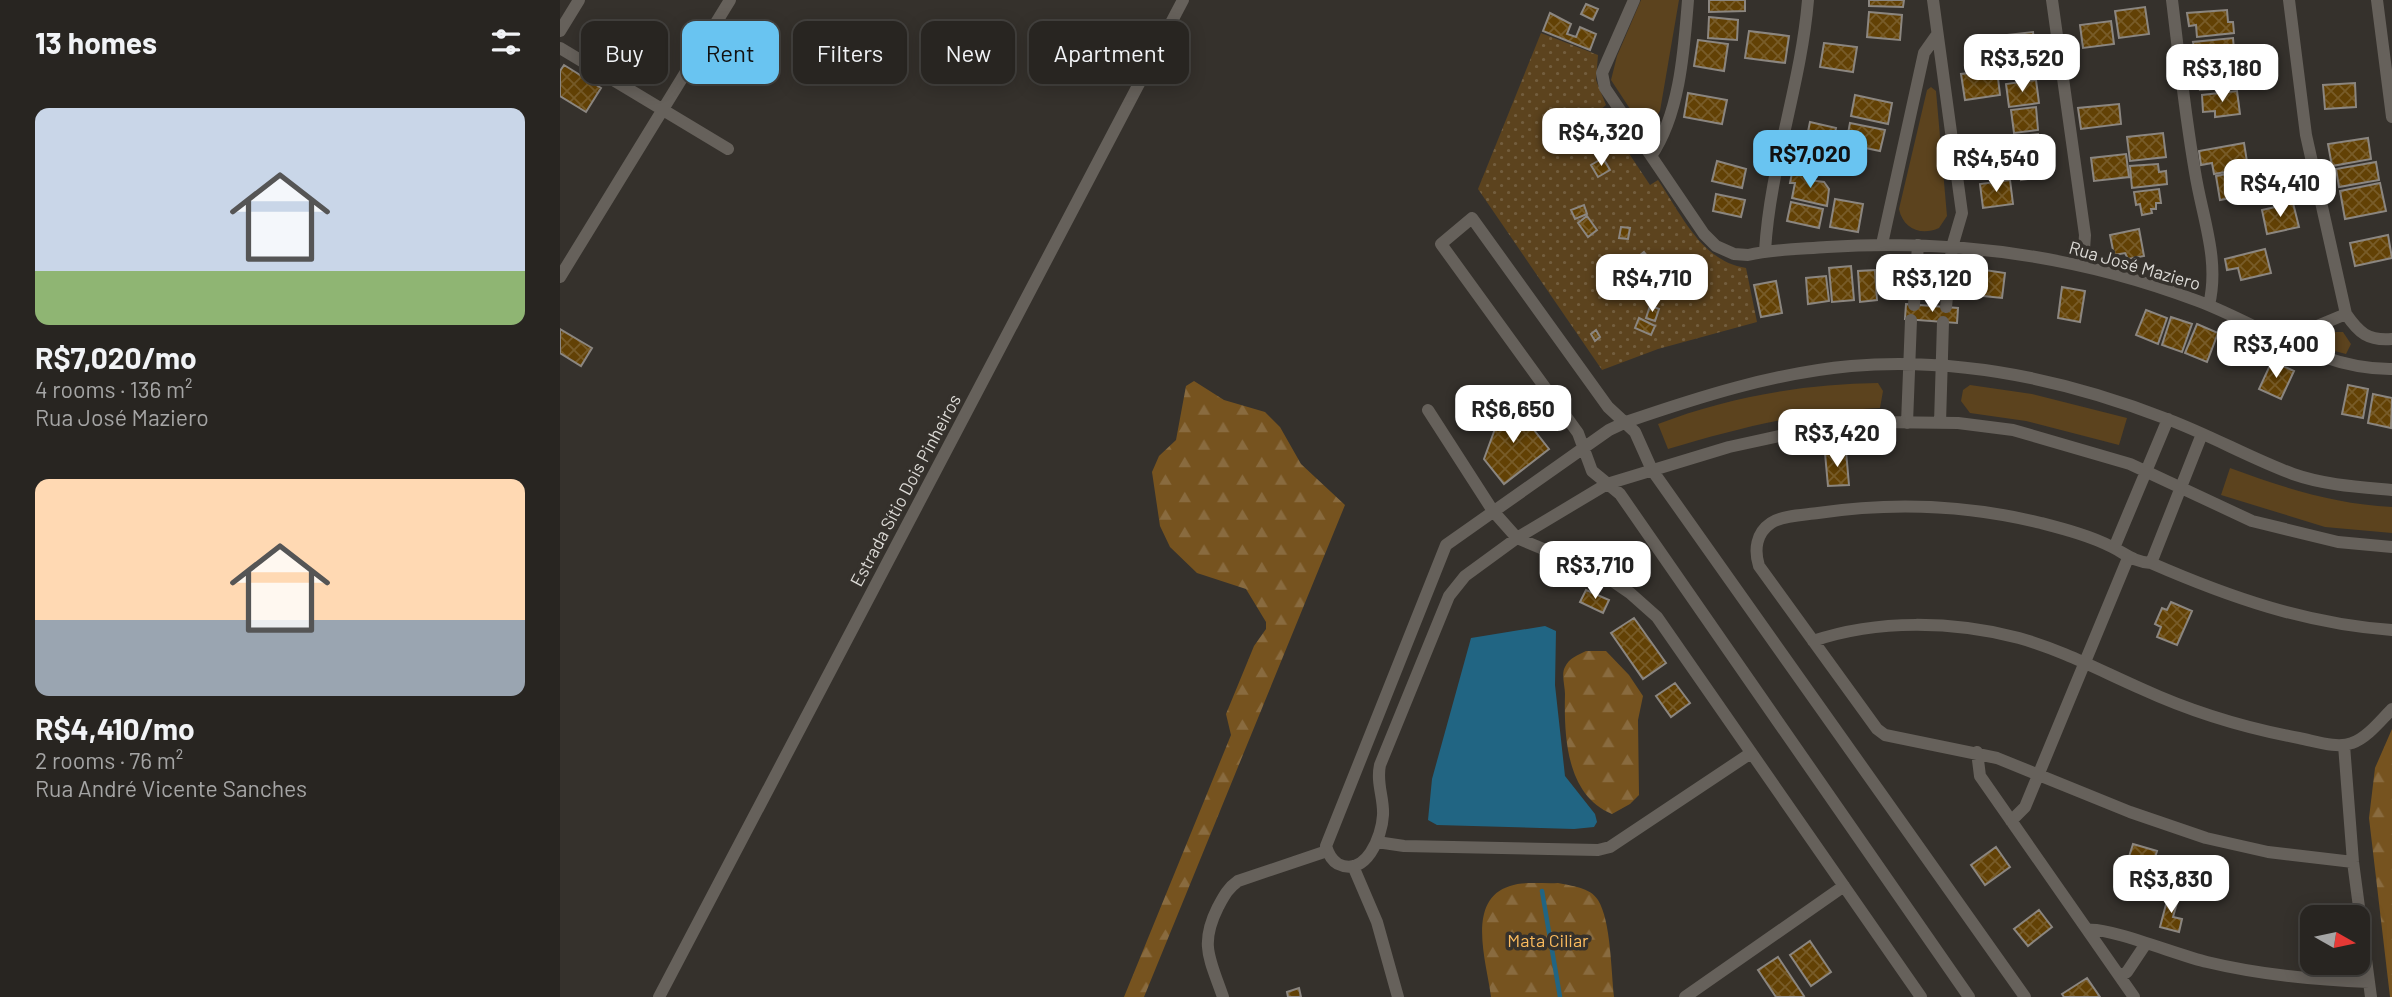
<!DOCTYPE html>
<meta charset="utf-8">
<style>
:root{--surface:#282521;--page:#302d2a;--text:#f1f3f6;--muted:#a5a5a5;--line:#44423f;--accent:#69c4f1}
body{margin:0;font-family:Barlow,sans-serif;background:var(--page);color:var(--text);height:100vh;display:flex;flex-direction:column;font-size:26px;white-space:nowrap}
*{box-sizing:border-box;margin:0}
p{font-size:23px;color:var(--muted)}
.icon{flex:none;width:38px;height:38px;fill:none;stroke:currentColor;stroke-width:2;stroke-linecap:round;stroke-linejoin:round}
.map{position:relative;flex:1;overflow:hidden}
.drawer{display:flex;flex-direction:column;background:var(--surface);width:560px}
.drawer>*{flex:none}
.top-card{position:absolute;left:21px;top:21px;width:665px;height:63px;display:flex;gap:14px}
.needle{width:46px;rotate:99deg}
.fabs{position:absolute;left:1740px;top:905px;display:grid;gap:14px}
.fabs a{display:grid;place-items:center;width:70px;height:70px;border-radius:14px;background:var(--surface);box-shadow:0 4px 18px #0003,0 0 0 2px var(--line);font-size:35px}
.price{position:absolute;translate:-50% -60px;padding:0 16px;border-radius:14px;background:#fff;color:#222;font-size:23px;line-height:46px;filter:drop-shadow(0 2px 4px #0008)}
.price::after{content:'';position:absolute;left:50%;top:42px;width:21px;height:16px;margin-left:-10px;background:inherit;clip-path:polygon(0 0,100% 0,50% 100%)}
.price.active{background:var(--accent);color:#111}
ul{padding:0;list-style:none}
li{display:grid;align-content:center;gap:14px;height:371px;padding:0 35px}
li span{display:grid;place-items:center;height:217px;border-radius:14px;color:#555}
li>.icon{margin-inline-start:auto}
span .icon{width:126px;height:126px;fill:#fffc;stroke-width:1}
li b{font-size:30px}
h2{display:flex;justify-content:space-between;align-items:center;height:84px;padding:0 35px;font-size:30px}
.tag{padding:0 24px;border-radius:14px;background:var(--surface);box-shadow:0 4px 18px #0003,0 0 0 2px var(--line);font-size:24px;line-height:63px}
.tag.active{background:var(--accent);color:#111}
main{display:flex;flex:1;min-height:0}
.map>svg:first-child{display:block}
</style>
<main>
<section class="drawer">
<h2>13 homes<svg class="icon" aria-label="filters" viewBox="0 0 24 24"><path d="M4 7h16M4 17h16"/><circle cx="9" cy="7" r="2"/><circle cx="15" cy="17" r="2"/></svg></h2>
<ul>
<li><span style="background:linear-gradient(#c9d6e8 75%,#8fb573 0)"><svg class="icon" aria-label="home" viewBox="0 0 24 24"><path d="M3 11l9-7 9 7M6 9v11h12V9"/></svg></span><div><b>R$7,020/mo</b><p>4 rooms · 136 m²</p><p>Rua José Maziero</p></div></li>
<li><span style="background:linear-gradient(#ffd9b3 65%,#9aa5b1 0)"><svg class="icon" aria-label="home" viewBox="0 0 24 24"><path d="M3 11l9-7 9 7M6 9v11h12V9"/></svg></span><div><b>R$4,410/mo</b><p>2 rooms · 76 m²</p><p>Rua André Vicente Sanches</p></div></li>
</ul>
</section>
<div class="map">
<svg width="1832" height="997" viewBox="0 0 1832 997">
<defs>
<pattern id="forest-firs" width="22" height="20" patternUnits="userSpaceOnUse" patternTransform="scale(1.75)"><rect width="22" height="20" fill="#76531f"/><path d="M5 1l3.5 6h-7zM16 11l3.5 6h-7z" fill="#896b3f"/></pattern>
<pattern id="park-dots" width="8" height="8" patternUnits="userSpaceOnUse" patternTransform="scale(1.75)"><rect width="8" height="8" fill="#5c431e"/><path d="M2 2h.1M6 6h.1" fill="none" stroke="#735e3e" stroke-width="1.8" stroke-linecap="round"/></pattern>
<pattern id="building-cross-hatch" width="8" height="8" patternUnits="userSpaceOnUse" patternTransform="scale(1.75)"><rect width="8" height="8" fill="#624105"/><path d="M0 0l8 8M0 8l8-8" fill="none" stroke="#785c29"/></pattern>
</defs>
<rect width="100%" height="100%" fill="#35312c"/>
<!-- grass -->
<path fill="#5c431e" d="M 1081,0 L 1119,0 L 1100,111 L 1093,121 L 1078,121 L 1051,80 L 1057,56 Z
M 1371,87 L 1376,91 L 1387,216 L 1379,228 C 1361,236 1343,229 1339,209 L 1367,90 Z
M 1775,332 L 1783,332 L 1791,344 L 1786,354 L 1752,345 L 1752,339 Z
M 1318,383 L 1323,391 L 1320,408 C 1242,412 1182,427 1108,449 L 1098,424 C 1167,397 1244,384 1318,383 Z
M 1410,385 L 1472,394 L 1567,418 L 1559,445 L 1466,421 L 1410,413 L 1401,401 L 1403,390 Z
M 1670,468 C 1724,488 1774,504 1832,507 L 1832,533 L 1765,527 L 1661,495 Z"/>
<!-- forest -->
<path fill="url(#forest-firs)" d="M 634,381 L 664,400 L 705,412 L 720,427 L 741,464 L 785,505 L 584,997 L 564,997 L 671,735 L 666,714 L 694,646 L 706,629 L 706,622 L 686,589 L 637,573 L 610,547 L 600,526 L 592,472 L 599,456 L 616,440 L 626,386 Z
M 1026,651 L 1046,651 L 1069,675 L 1083,696 L 1078,720 L 1079,795 L 1070,804 L 1052,814 C 1006,795 1004,736 1005,694 C 1005,686 1001,674 1005,667 C 1009,658 1018,655 1026,651 Z
M 1832,729 L 1832,997 L 1830,997 L 1809,818 L 1815,768 Z
M 998,883 C 1011,886 1030,887 1038,900 C 1051,921 1051,971 1054,997 L 931,997 C 927,963 905,900 950,886 C 963,881 984,884 998,883 Z"/>
<!-- park -->
<path fill="url(#park-dots)" d="M 981,33 L 1038,55 L 1036,80 L 1046,105 L 1040,110 L 1090,185 L 1098,180 C 1122,215 1141,261 1186,268 L 1197,322 L 1098,349 L 1042,370 L 918,189 Z"/>
<!-- water -->
<path fill="#216583" d="M 985,626 L 996,631 L 995,685 L 1005,776 L 1035,814 L 1037,822 L 1034,827 L 1014,829 L 877,825 L 868,820 L 872,779 L 911,638 Z"/>
<g fill="none" stroke-linecap="round" stroke-linejoin="round">
<!-- stream -->
<path stroke="#216583" stroke-width="4.5" d="M 982,891 L 1000,997"/>
</g>
<!-- building -->
<path fill="url(#building-cross-hatch)" stroke="#8b8680" stroke-width="2" d="M 1149,0 L 1185,0 L 1185,11 L 1149,12 Z
M 1309,0 L 1344,0 L 1343,7 L 1309,6 Z
M 1026,4 L 1038,9 L 1033,20 L 1021,14 Z
M 1585,7 L 1589,34 L 1559,38 L 1555,11 Z
M 1667,10 L 1668,22 L 1673,22 L 1674,33 L 1637,37 L 1636,25 L 1629,26 L 1627,13 Z
M 1309,12 L 1342,15 L 1340,40 L 1307,37 Z
M 990,13 L 1011,24 L 1007,34 L 1016,37 L 1020,27 L 1036,34 L 1030,50 L 983,31 Z
M 1149,17 L 1178,20 L 1177,40 L 1148,38 Z
M 1551,21 L 1554,44 L 1523,48 L 1520,25 Z
M 1189,31 L 1229,36 L 1225,63 L 1185,58 Z
M 1473,32 L 1475,50 L 1441,55 L 1439,36 Z
M 1673,38 L 1675,61 L 1638,65 L 1633,42 Z
M 1138,40 L 1168,44 L 1164,71 L 1134,66 Z
M 1264,43 L 1297,47 L 1293,72 L 1260,67 Z
M 4,65 L 41,88 L 26,112 L 0,96 L 0,71 Z
M 1665,65 L 1667,88 L 1640,90 L 1643,67 Z
M 1437,70 L 1440,95 L 1405,100 L 1401,74 Z
M 1677,70 L 1679,83 L 1669,84 L 1668,71 Z
M 1476,80 L 1479,103 L 1449,107 L 1446,84 Z
M 1795,83 L 1796,107 L 1765,109 L 1763,85 Z
M 1677,91 L 1680,114 L 1655,117 L 1655,111 L 1643,112 L 1642,95 Z
M 1128,93 L 1167,100 L 1162,124 L 1124,117 Z
M 1295,95 L 1332,103 L 1328,124 L 1291,116 Z
M 1559,104 L 1561,124 L 1521,129 L 1518,108 Z
M 1476,107 L 1478,130 L 1454,133 L 1451,110 Z
M 1007,119 L 1022,122 L 1019,133 L 1005,130 Z
M 1250,122 L 1276,128 L 1271,152 L 1245,146 Z
M 1290,123 L 1325,130 L 1320,151 L 1286,144 Z
M 1603,133 L 1606,157 L 1570,161 L 1567,137 Z
M 1478,134 L 1480,151 L 1454,154 L 1452,137 Z
M 1808,138 L 1811,159 L 1772,166 L 1768,144 Z
M 1684,143 L 1688,168 L 1654,174 L 1652,163 L 1641,165 L 1639,151 Z
M 1445,148 L 1448,175 L 1417,179 L 1414,152 Z
M 1566,154 L 1569,177 L 1534,181 L 1531,158 Z
M 1043,158 L 1050,170 L 1038,177 L 1031,165 Z
M 1486,158 L 1488,176 L 1461,180 L 1459,162 Z
M 1157,161 L 1186,169 L 1182,188 L 1152,181 Z
M 1816,162 L 1819,180 L 1779,187 L 1776,169 Z
M 1598,164 L 1599,172 L 1606,171 L 1607,184 L 1572,188 L 1570,166 Z
M 1688,170 L 1692,194 L 1660,200 L 1656,176 Z
M 1232,173 L 1249,176 L 1248,180 L 1264,182 L 1269,189 L 1267,206 L 1232,198 L 1235,183 L 1230,183 Z
M 1729,175 L 1734,198 L 1703,203 L 1699,180 Z
M 1450,180 L 1453,204 L 1423,208 L 1420,184 Z
M 1820,183 L 1826,211 L 1785,219 L 1780,191 Z
M 1599,189 L 1601,203 L 1596,203 L 1596,209 L 1591,209 L 1592,213 L 1582,215 L 1580,204 L 1576,205 L 1574,192 Z
M 1156,194 L 1185,200 L 1181,217 L 1153,211 Z
M 1275,199 L 1303,204 L 1298,232 L 1270,227 Z
M 1231,202 L 1263,209 L 1259,228 L 1227,221 Z
M 1733,203 L 1739,227 L 1707,234 L 1702,210 Z
M 1024,205 L 1027,214 L 1015,219 L 1011,210 Z
M 1027,216 L 1037,230 L 1028,237 L 1018,223 Z
M 1061,227 L 1070,228 L 1068,239 L 1059,238 Z
M 1579,229 L 1584,256 L 1568,259 L 1565,253 L 1554,255 L 1550,235 Z
M 1828,235 L 1832,258 L 1795,266 L 1790,243 Z
M 1705,249 L 1711,273 L 1681,280 L 1678,268 L 1667,270 L 1665,259 Z
M 1084,252 L 1096,267 L 1085,275 L 1074,260 Z
M 1291,266 L 1294,300 L 1272,302 L 1269,268 Z
M 1418,269 L 1445,273 L 1442,298 L 1414,295 Z
M 1315,270 L 1317,300 L 1300,302 L 1298,271 Z
M 1266,276 L 1269,301 L 1248,304 L 1246,278 Z
M 1216,281 L 1222,313 L 1201,317 L 1194,285 Z
M 1502,287 L 1525,291 L 1520,322 L 1498,318 Z
M 1346,304 L 1398,308 L 1397,323 L 1345,319 Z
M 1090,306 L 1099,309 L 1095,321 L 1086,318 Z
M 1586,310 L 1607,318 L 1598,344 L 1576,335 Z
M 1611,317 L 1632,324 L 1622,352 L 1602,345 Z
M 1079,318 L 1095,326 L 1091,335 L 1075,328 Z
M 1637,324 L 1658,333 L 1647,362 L 1625,353 Z
M 0,329 L 32,348 L 21,366 L 0,353 Z
M 1036,330 L 1040,337 L 1035,341 L 1031,334 Z
M 1712,361 L 1734,371 L 1721,399 L 1699,389 Z
M 1788,385 L 1808,389 L 1803,418 L 1782,414 Z
M 1813,394 L 1832,398 L 1831,428 L 1808,423 Z
M 951,401 L 989,449 L 944,484 L 924,459 L 943,407 Z
M 1286,451 L 1289,485 L 1268,486 L 1265,453 Z
M 1026,590 L 1049,600 L 1043,613 L 1020,602 Z
M 1611,602 L 1632,611 L 1617,645 L 1597,637 L 1601,627 L 1595,624 L 1602,608 L 1607,610 Z
M 1074,618 L 1106,663 L 1083,679 L 1051,633 Z
M 1115,683 L 1130,703 L 1111,717 L 1096,696 Z
M 1573,844 L 1597,851 L 1587,884 L 1563,876 Z
M 1436,847 L 1450,867 L 1425,885 L 1411,865 Z
M 1609,893 L 1619,896 L 1613,917 L 1622,919 L 1619,932 L 1600,927 Z
M 1479,910 L 1492,927 L 1468,946 L 1454,929 Z
M 1250,941 L 1271,972 L 1251,986 L 1230,955 Z
M 1218,957 L 1244,996 L 1242,997 L 1216,997 L 1198,970 Z
M 1527,978 L 1540,997 L 1504,997 L 1502,994 Z
M 739,988 L 741,997 L 728,997 L 727,992 Z"/>
<g fill="none" stroke-linecap="round" stroke-linejoin="round">
<!-- minor -->
<path stroke="#66615b" stroke-width="12" d="M 1074,0 L 1042,73 L 1045,88 L 1144,234 L 1156,246 L 1174,254 L 1188,255 C 1214,249 1241,249 1267,247 C 1393,239 1520,256 1638,301 C 1702,325 1760,370 1832,369
M 1373,0 L 1402,213 L 1392,247 L 1386,307
M 1492,0 L 1525,235 L 1523,265
M 1612,0 C 1619,57 1625,115 1635,172 C 1642,217 1660,259 1649,305
M 1729,0 L 1746,135 L 1786,314 C 1799,333 1808,341 1832,339
M 1817,0 L 1832,117
M 0,31 L 19,0
M 0,48 L 168,149
M 1091,156 C 1120,114 1124,50 1128,0
M 1322,244 L 1364,53 L 1376,36
M 1205,251 C 1210,166 1241,85 1248,0
M 0,277 L 170,0
M 1354,305 L 1358,245
M 1721,341 L 1786,314
M 868,410 L 933,511 L 957,538 L 1041,573 L 1070,593 L 1097,617 L 1361,997
M 1347,423 L 1351,320
M 1380,423 L 1383,322
M 1832,490 C 1799,487 1764,485 1733,474 C 1690,458 1650,435 1607,419 C 1507,380 1399,357 1291,366 C 1214,373 1139,397 1066,422 L 1049,430 L 886,545 L 766,846 C 768,853 771,860 778,864 C 806,878 822,836 823,815 C 824,798 816,783 820,765 L 889,596 L 905,576 L 957,538 L 1047,484 L 1169,447 L 1219,436 L 1317,422 L 1398,423 L 1453,430 L 1570,464 L 1692,521 L 1778,542 L 1832,547
M 1554,548 L 1608,419
M 1591,563 L 1642,434
M 1253,641 C 1318,619 1393,621 1459,638 C 1502,650 1541,671 1582,689 C 1632,712 1685,728 1739,738 C 1755,741 1777,749 1792,743 C 1807,738 1821,720 1832,709
M 1784,745 L 1793,862 L 1811,997
M 1417,752 L 1420,776 L 1574,997
M 1451,821 L 1465,807 L 1568,558
M 817,842 L 844,846 L 1038,850 L 1050,847 L 1191,753
M 1793,862 L 1708,852 L 1646,838 L 1570,812 L 1437,758 L 1325,735 L 1317,729 L 1199,566 C 1194,550 1196,533 1211,523 C 1223,515 1244,515 1258,513 C 1332,502 1408,505 1481,523 C 1504,529 1531,536 1552,547 C 1566,554 1574,562 1591,563 C 1669,597 1746,624 1832,630
M 793,866 L 817,922 L 838,997
M 1528,930 C 1549,927 1620,956 1647,962 C 1701,975 1754,980 1809,982
M 1560,976 L 1567,972 L 1585,945
M 99,997 L 623,0
M 663,997 C 650,959 639,945 658,907 C 664,896 668,888 678,881 L 767,851
M 1125,997 L 1284,886
M 1409,997 L 1060,494 L 1032,471 L 1018,433 L 881,244 L 912,218 L 1048,407 L 1075,432 L 1092,470 L 1465,997"/>
</g>
<g text-anchor="middle" dominant-baseline="central" stroke-width="7" stroke-linejoin="round" paint-order="stroke">
<!-- street labels -->
<g font-size="18" fill="#dcdad6" stroke="#35312c">
<text transform="translate(1575 265) rotate(16)">Rua José Maziero</text>
<text transform="translate(345 490) rotate(-62)">Estrada Sítio Dois Pinheiros</text>
</g>
<!-- park labels -->
<g font-size="18" fill="#fcbc5e" stroke="#35312c">
<text x="988" y="940">Mata Ciliar</text>
</g>
</g>
</svg>
<div class="fabs">
<a><svg class="needle" viewBox="-14 -14 28 28"><path d="M0-13l5 13h-10z" fill="#e53935"/><path d="M0 13l5-13h-10z" fill="#a5a5a5"/></svg></a>
</div>
<b class="price" style="left:1462px;top:94px">R$3,520</b>
<b class="price" style="left:1662px;top:104px">R$3,180</b>
<b class="price" style="left:1041px;top:168px">R$4,320</b>
<b class="price active" style="left:1250px;top:190px">R$7,020</b>
<b class="price" style="left:1436px;top:194px">R$4,540</b>
<b class="price" style="left:1720px;top:219px">R$4,410</b>
<b class="price" style="left:1092px;top:314px">R$4,710</b>
<b class="price" style="left:1372px;top:314px">R$3,120</b>
<b class="price" style="left:1716px;top:380px">R$3,400</b>
<b class="price" style="left:953px;top:445px">R$6,650</b>
<b class="price" style="left:1277px;top:469px">R$3,420</b>
<b class="price" style="left:1035px;top:601px">R$3,710</b>
<b class="price" style="left:1611px;top:915px">R$3,830</b>
<div class="top-card">
<a class="tag">Buy</a>
<a class="tag active">Rent</a>
<a class="tag">Filters</a>
<a class="tag">New</a>
<a class="tag">Apartment</a>
</div>
</div>
</main>
